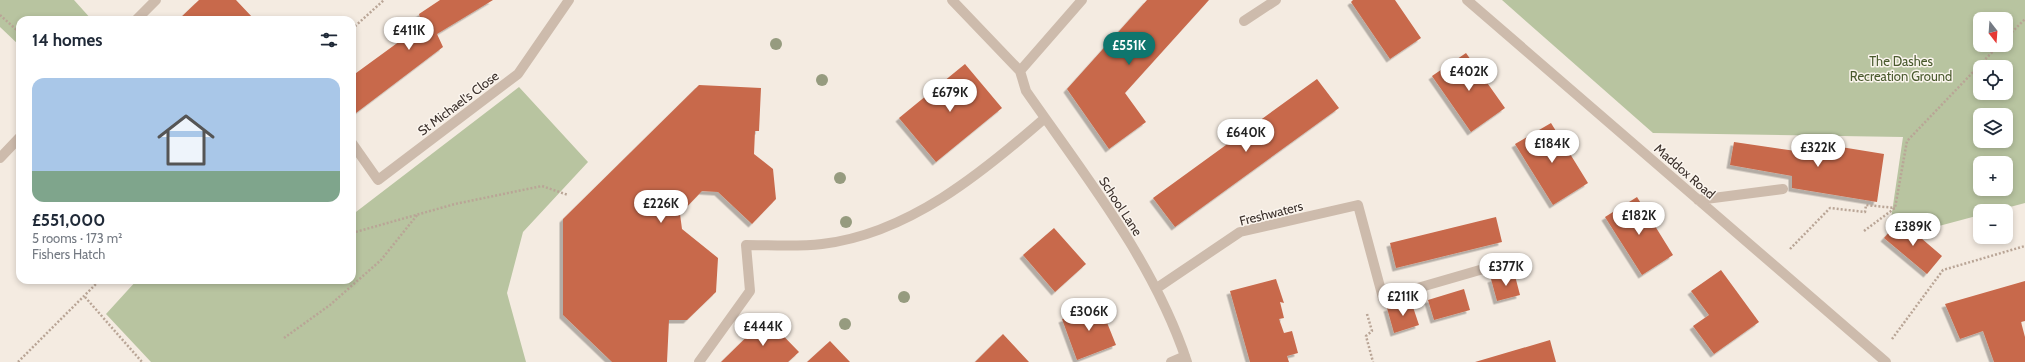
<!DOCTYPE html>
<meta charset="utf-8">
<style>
:root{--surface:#fff;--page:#f2f2f3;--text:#1f2937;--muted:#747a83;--accent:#0f766e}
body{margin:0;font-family:Cabin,sans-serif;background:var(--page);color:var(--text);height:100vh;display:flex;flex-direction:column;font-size:15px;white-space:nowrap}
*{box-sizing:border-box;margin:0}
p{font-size:13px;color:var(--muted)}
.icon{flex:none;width:22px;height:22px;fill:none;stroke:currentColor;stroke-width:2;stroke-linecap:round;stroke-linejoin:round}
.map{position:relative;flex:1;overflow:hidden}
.sheet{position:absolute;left:16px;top:16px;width:340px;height:268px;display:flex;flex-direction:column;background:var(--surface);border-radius:12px;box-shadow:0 2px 6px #0003}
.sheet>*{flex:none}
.needle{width:26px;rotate:163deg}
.buttons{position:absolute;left:1973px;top:12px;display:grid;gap:8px}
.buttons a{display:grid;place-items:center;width:40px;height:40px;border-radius:8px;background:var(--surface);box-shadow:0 2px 6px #0003;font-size:20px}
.price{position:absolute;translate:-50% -34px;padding:0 9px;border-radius:14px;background:#fff;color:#222;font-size:13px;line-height:26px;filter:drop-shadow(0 1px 2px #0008)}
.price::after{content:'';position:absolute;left:50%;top:24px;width:12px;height:9px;margin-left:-6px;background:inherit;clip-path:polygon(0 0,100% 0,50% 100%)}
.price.current{background:var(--accent);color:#fff}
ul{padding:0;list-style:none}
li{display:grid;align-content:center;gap:8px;height:212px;padding:0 16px}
li span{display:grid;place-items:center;height:124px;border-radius:12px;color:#555}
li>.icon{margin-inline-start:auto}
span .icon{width:72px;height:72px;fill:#fffc;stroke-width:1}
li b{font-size:17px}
h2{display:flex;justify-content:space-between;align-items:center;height:48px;padding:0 16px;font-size:17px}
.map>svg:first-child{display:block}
</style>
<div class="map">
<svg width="2025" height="362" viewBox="0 0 2025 362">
<defs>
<filter id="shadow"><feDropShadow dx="-3.5" dy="3.5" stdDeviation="0" flood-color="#0004"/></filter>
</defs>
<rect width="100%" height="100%" fill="#f4ebe1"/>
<!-- green -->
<path fill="#b8c4a0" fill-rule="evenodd" d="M 0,0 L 74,0 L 92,20 L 20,20 L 20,46 L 0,27 Z
M 1502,0 L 2025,0 L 2025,203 L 1995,211 L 1980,211 L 1980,215 L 1924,230 L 1891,219 L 1903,137 L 1653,133 ZM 1980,19 L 2006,19 L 2006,45 L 1980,45 ZM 1980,67 L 2006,67 L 2006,93 L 1980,93 ZM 1980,115 L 2006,115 L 2006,141 L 1980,141 ZM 1980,163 L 2006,163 L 2006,189 L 1980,189 Z
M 519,87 L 588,162 L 523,232 L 507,293 L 526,362 L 151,362 L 106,314 L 137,280 L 352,280 L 352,215 Z"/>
<!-- building -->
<path fill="#c8694b" filter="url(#shadow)" d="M 199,0 L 236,0 L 253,18 L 250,20 L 178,20 Z
M 440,0 L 493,0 L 437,34 L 443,47 L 352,116 L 352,76 L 422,25 L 419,14 Z
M 1147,0 L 1209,0 L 1125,93 L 1146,122 L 1109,149 L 1067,89 Z
M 1353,0 L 1395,0 L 1421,38 L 1390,59 L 1351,2 Z
M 1466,53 L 1505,108 L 1471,132 L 1432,76 Z
M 965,64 L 1002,108 L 936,162 L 899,118 Z
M 1317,79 L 1339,108 L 1175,227 L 1153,198 Z
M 699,85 L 761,88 L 759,131 L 755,131 L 754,154 L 773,169 L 776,199 L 752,224 L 718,192 L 702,191 L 680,214 L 682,229 L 718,258 L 716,292 L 687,320 L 669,320 L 667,362 L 612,362 L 563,315 L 563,219 Z
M 1551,123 L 1588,183 L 1553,205 L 1515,144 Z
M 1804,141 L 1884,154 L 1877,202 L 1792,188 L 1792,176 L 1730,165 L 1734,142 L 1803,152 Z
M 1637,197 L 1673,255 L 1642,275 L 1605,217 Z
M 1496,217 L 1502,242 L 1396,268 L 1390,243 Z
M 1900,220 L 1942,256 L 1927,274 L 1884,238 Z
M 1054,228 L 1086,264 L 1055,292 L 1023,255 Z
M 1721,270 L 1759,322 L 1714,354 L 1693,326 L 1709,315 L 1691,291 Z
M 1514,272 L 1520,295 L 1497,301 L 1491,279 Z
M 1276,279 L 1284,303 L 1280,302 L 1284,318 L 1279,319 L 1284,333 L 1292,331 L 1298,353 L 1287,356 L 1289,362 L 1250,362 L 1230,291 Z
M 2025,281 L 2025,321 L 2021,322 L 2025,337 L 2025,362 L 1994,362 L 1983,331 L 1960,339 L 1945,304 Z
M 1464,289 L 1470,310 L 1434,320 L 1428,300 Z
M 1411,301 L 1419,325 L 1394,333 L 1387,308 Z
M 1100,305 L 1116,345 L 1077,360 L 1062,319 Z
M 766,318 L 799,352 L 788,362 L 721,362 Z
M 1003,334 L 1029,362 L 975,362 Z
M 1550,340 L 1556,362 L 1475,362 Z
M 830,341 L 850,362 L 807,362 Z"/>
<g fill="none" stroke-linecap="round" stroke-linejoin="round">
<!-- path -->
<path stroke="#b9a596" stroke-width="2.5" stroke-dasharray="2 2" stroke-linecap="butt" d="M 0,15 L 20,33
M 352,29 L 384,0
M 2006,38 L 2025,19
M 1864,231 L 1895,208 L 1907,141 L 1999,45
M 352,233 L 455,204 L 542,186 L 568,195
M 1790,249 L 1830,208 L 1865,212 L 1866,205 L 1895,208
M 85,297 L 142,362
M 1367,314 L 1372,331 L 1366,336 L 1373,362
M 284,338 L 330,305 L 381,260 L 418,214
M 1892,339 L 1943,270 L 2025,246
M 18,362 L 100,280"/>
<!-- minor -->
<path stroke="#cdbbac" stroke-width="10" d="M 952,0 L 1020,71 L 1026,91 C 1086,177 1154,262 1187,362
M 1467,0 L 1886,362
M 136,20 L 156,0
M 1244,21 L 1276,0
M 1020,71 L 1082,0
M 352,143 L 378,180 L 518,74 L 569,0
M 0,158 L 20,137
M 1698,200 L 1783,189
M 1157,288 L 1240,232 L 1358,205 L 1383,298 L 1504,263
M 699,362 L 750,291 L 746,245 C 771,245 797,247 822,244 C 908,234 982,173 1045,118
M 1171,362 L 1185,356"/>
</g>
<!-- trees -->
<g fill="#969b7f">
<circle cx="776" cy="44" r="6"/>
<circle cx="822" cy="80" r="6"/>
<circle cx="840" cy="178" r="6"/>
<circle cx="846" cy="222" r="6"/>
<circle cx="904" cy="297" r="6"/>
<circle cx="845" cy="324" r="6"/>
</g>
<g text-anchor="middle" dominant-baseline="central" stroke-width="3" stroke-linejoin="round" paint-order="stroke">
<!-- park labels -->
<g font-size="13" fill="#4a5a2e" stroke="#fbf5ee">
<text x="1901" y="61">The Dashes<tspan x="1901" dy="15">Recreation Ground</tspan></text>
</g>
<!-- street labels -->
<g font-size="13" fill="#3b302b" stroke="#fbf5ee">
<text transform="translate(458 103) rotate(-37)">St Michael's Close</text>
<text transform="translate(1685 171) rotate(41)">Maddox Road</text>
<text transform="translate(1121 206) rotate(57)">School Lane</text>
<text transform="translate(1271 213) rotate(-14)">Freshwaters</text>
</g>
</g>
</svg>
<div class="buttons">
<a><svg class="needle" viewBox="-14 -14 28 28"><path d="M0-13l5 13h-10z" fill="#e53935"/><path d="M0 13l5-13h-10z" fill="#747a83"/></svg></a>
<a><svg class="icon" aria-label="locate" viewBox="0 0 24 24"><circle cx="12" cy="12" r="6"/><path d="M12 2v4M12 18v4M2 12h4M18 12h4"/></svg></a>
<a><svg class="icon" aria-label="layers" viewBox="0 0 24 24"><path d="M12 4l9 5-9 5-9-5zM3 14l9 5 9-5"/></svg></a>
<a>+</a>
<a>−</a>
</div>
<b class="price" style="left:409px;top:51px">£411K</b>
<b class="price current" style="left:1129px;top:66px">£551K</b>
<b class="price" style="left:1469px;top:92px">£402K</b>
<b class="price" style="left:950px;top:113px">£679K</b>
<b class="price" style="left:1246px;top:153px">£640K</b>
<b class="price" style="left:1552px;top:164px">£184K</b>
<b class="price" style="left:1818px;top:168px">£322K</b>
<b class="price" style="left:661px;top:224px">£226K</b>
<b class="price" style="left:1639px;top:236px">£182K</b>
<b class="price" style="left:1913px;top:247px">£389K</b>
<b class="price" style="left:1506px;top:287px">£377K</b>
<b class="price" style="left:1403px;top:317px">£211K</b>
<b class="price" style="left:1089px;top:332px">£306K</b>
<b class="price" style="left:763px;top:347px">£444K</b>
<section class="sheet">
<h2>14 homes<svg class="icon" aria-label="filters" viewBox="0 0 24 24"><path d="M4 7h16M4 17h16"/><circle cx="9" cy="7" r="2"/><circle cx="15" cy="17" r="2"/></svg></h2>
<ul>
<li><span style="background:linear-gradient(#a9c7e8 75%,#7fa58c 0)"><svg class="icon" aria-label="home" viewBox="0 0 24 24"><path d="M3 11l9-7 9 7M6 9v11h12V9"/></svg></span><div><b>£551,000</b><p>5 rooms · 173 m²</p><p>Fishers Hatch</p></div></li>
</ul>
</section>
</div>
